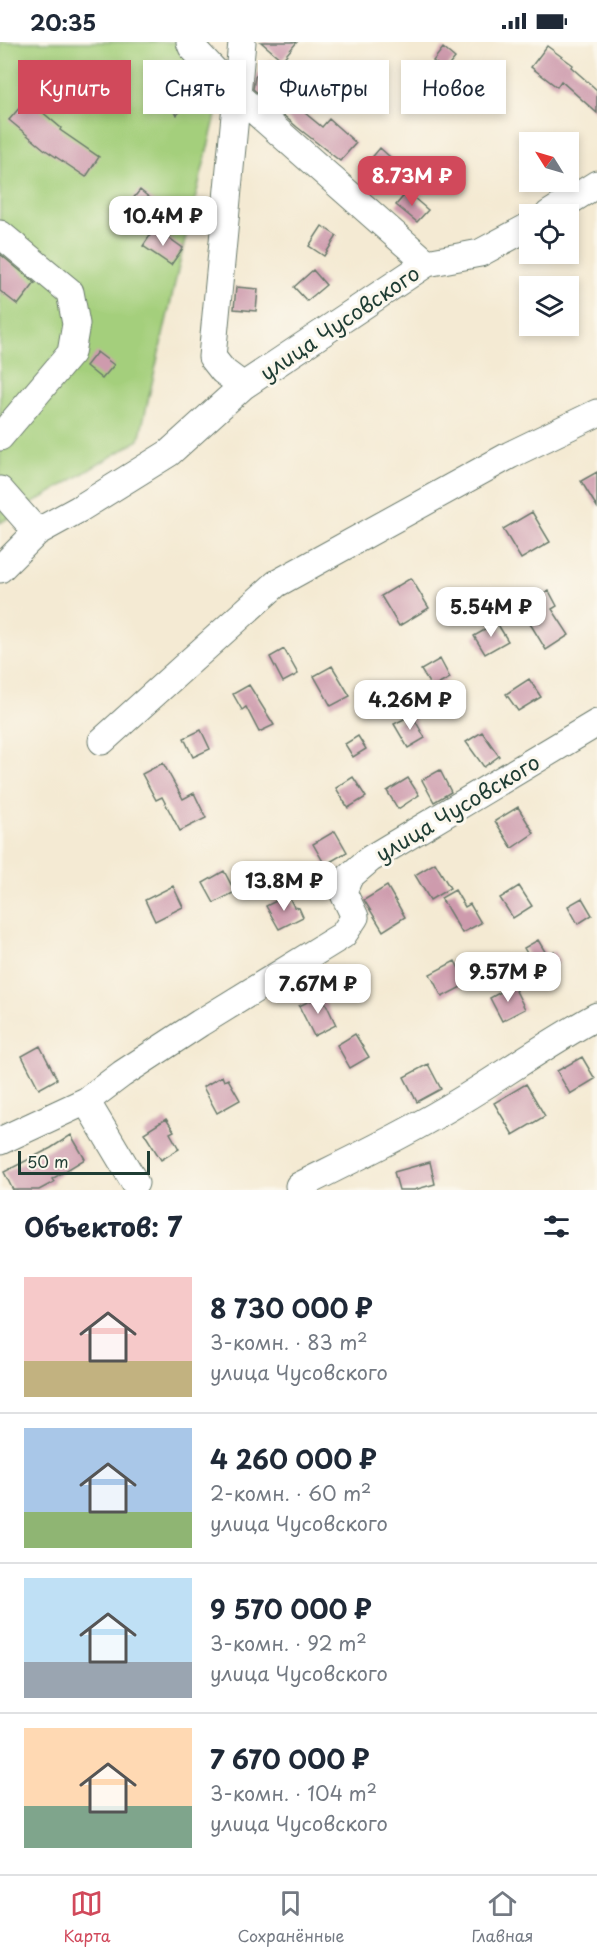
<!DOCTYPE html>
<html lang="ru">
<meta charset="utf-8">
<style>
:root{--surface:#fff;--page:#f2f2f3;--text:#1f2937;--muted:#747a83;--line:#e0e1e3;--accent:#d1495b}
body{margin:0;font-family:"Playpen Sans",sans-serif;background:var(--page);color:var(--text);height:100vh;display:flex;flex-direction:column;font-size:22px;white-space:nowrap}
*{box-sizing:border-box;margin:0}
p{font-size:20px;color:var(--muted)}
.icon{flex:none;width:33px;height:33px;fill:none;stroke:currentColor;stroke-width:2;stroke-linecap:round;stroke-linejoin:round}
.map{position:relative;height:1148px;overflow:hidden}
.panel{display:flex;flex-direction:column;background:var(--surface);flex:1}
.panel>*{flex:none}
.top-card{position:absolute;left:18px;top:18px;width:561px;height:54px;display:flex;gap:12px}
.needle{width:39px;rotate:307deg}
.controls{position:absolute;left:519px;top:90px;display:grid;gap:12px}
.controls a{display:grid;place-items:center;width:60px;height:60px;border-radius:0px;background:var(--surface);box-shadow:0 3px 9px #0003;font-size:30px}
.scale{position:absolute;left:18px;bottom:15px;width:132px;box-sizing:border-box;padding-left:6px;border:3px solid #1f3d34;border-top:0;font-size:16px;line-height:21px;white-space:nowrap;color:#1f3d34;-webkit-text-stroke:4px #fbf7ec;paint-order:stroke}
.price{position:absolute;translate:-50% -51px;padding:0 14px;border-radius:12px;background:#fff;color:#222;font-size:20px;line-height:39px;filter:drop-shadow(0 2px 3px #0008)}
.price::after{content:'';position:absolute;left:50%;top:36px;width:18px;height:14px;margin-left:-9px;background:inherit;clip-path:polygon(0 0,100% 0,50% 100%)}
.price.current{background:var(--accent);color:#fff}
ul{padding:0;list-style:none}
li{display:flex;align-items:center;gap:18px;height:150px;padding:0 24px}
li+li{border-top:2px solid var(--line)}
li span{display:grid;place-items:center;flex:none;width:168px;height:120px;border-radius:0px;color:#555}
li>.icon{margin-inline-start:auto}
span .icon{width:72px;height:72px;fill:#fffc;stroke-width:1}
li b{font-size:26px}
h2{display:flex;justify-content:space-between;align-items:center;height:72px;padding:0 24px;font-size:26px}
.pill{padding:0 21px;border-radius:0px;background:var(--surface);box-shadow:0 3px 9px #0003;font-size:21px;line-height:54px}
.pill.current{background:var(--accent);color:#fff}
.status{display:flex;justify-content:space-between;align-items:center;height:42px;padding:0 30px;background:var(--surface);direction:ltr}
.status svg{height:16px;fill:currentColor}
.tab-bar{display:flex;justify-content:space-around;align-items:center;height:84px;border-top:2px solid var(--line);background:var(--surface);font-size:16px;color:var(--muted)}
.tab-bar a{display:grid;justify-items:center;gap:3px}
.tab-bar .current{color:var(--accent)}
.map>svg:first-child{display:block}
</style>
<div class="status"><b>20:35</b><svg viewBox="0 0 49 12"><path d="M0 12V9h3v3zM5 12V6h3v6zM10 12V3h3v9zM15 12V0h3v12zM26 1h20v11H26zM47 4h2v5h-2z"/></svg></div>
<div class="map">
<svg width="597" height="1148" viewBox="0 0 597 1148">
<rect width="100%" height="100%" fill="#fbf7ec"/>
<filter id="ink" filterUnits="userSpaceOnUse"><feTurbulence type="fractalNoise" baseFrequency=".0167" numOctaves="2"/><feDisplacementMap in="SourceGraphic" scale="12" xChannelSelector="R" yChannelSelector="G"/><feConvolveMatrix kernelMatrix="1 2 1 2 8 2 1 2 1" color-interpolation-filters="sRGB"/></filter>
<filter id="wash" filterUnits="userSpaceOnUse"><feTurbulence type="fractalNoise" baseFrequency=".008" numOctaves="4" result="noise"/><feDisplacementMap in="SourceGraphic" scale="24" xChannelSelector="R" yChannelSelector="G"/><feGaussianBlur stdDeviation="1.35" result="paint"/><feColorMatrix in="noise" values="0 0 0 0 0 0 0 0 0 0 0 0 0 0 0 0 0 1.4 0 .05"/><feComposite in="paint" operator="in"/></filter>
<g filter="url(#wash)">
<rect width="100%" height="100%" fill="#f4ead3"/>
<!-- green -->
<path fill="#a4cf7c" stroke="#628658" stroke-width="1.5" d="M 0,0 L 206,0 L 200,6 L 218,65 L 183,206 L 139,398 L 0,481 Z"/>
<g id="blocks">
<!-- building -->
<path fill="#ce9bad" d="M 261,0 L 297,0 L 282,18 Z
M 547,4 L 573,23 L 571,25 L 597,48 L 597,71 L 561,39 L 557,45 L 531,25 Z
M 443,6 L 455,16 L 445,28 L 433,19 Z
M 270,17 L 284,28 L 271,43 L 322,85 L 329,77 L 356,101 L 340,119 L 297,85 L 253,47 L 255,35 Z
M 165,28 L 194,54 L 177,73 L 148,47 Z
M 27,57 L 61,86 L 60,88 L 99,115 L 86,135 L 44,107 L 9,78 Z
M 380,106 L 398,122 L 388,135 L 369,119 Z
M 140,148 L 160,164 L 144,184 L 124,168 Z
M 407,150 L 428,168 L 417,180 L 396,163 Z
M 322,184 L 337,194 L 324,214 L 309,204 Z
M 155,186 L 183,206 L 171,223 L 143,204 Z
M 0,212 L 35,241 L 18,263 L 0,249 Z
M 313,228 L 326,243 L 307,259 L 294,245 Z
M 236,245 L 258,247 L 256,269 L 234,267 Z
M 97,310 L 114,323 L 102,337 L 86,324 Z
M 597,430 L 597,465 L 581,439 Z
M 532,470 L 550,500 L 521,517 L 503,487 Z
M 411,536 L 429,566 L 399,584 L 381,554 Z
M 549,549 L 557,564 L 552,567 L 569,593 L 546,608 L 520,565 Z
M 497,581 L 508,599 L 485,612 L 474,594 Z
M 284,607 L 298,632 L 283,640 L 270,615 Z
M 440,617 L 450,636 L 432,646 L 421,628 Z
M 332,624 L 350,654 L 331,664 L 314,634 Z
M 529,637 L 541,655 L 518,669 L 506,652 Z
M 249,643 L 274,683 L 259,690 L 246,665 L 242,668 L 233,652 Z
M 412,673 L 425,696 L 408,706 L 394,682 Z
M 201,688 L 210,707 L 193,715 L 184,696 Z
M 482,690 L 499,714 L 484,725 L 466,700 Z
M 358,694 L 366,707 L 353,715 L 345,702 Z
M 163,721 L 183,757 L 194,751 L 206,776 L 180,789 L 162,755 L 156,758 L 142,732 Z
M 440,728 L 451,750 L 434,760 L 422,738 Z
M 353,735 L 366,755 L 348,766 L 336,746 Z
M 408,736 L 419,753 L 398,767 L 387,749 Z
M 518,765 L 534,791 L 512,806 L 495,779 Z
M 335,789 L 347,810 L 325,823 L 313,802 Z
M 435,821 L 450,846 L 430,858 L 415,833 Z
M 224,829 L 235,850 L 214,861 L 203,841 Z
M 173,844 L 183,865 L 155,879 L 145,858 Z
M 387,844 L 405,875 L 383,889 L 364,858 Z
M 519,844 L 532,864 L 513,876 L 500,856 Z
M 455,848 L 465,865 L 470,862 L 481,881 L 462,891 L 441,856 Z
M 288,853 L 294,865 L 299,866 L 303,875 L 279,887 L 266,864 Z
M 582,856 L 592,873 L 578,882 L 568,864 Z
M 538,898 L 547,913 L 554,909 L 560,920 L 539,932 L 524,906 Z
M 455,919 L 467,942 L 442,955 L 430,932 Z
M 513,943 L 525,967 L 502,979 L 490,956 Z
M 322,953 L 336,983 L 314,994 L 299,964 Z
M 355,992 L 369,1015 L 350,1026 L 337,1003 Z
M 40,1004 L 57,1037 L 39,1047 L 22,1014 Z
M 582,1015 L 595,1037 L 570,1052 L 557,1029 Z
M 428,1022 L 441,1047 L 417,1060 L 404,1035 Z
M 222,1034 L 224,1039 L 228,1037 L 240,1058 L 217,1071 L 203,1045 Z
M 526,1042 L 545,1074 L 513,1093 L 494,1061 Z
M 166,1077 L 174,1089 L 170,1091 L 179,1107 L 161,1118 L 144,1091 Z
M 71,1093 L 85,1117 L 52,1137 L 54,1140 L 39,1148 L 13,1148 L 4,1130 L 51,1106 Z
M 430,1120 L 435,1142 L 414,1148 L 399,1148 L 394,1130 Z"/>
</g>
</g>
<g filter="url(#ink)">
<use href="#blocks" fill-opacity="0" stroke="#6a7a6c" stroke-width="1.5"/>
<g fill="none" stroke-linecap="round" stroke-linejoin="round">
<!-- minor casing -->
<g stroke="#6a7a6c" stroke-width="29">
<path id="minor" d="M 190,0 L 192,5 L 238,54 L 427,221
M 242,0 L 212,315 L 223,329 L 243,344
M 549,172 L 597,142
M 0,192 L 70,250 L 76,282 L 71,311 L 0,395
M 0,448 L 37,490
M 0,527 L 37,490 L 79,467 L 169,411 L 243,344 L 427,221 L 480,211 L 530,184
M 102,699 L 276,542 L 510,413 L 597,371
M 86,1059 L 135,1141
M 0,1099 L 86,1059 L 122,1032 L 200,981 L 343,893 L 355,875 L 343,850 L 349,835 L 370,817 L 597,681
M 299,1144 C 355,1116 412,1089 465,1056 C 509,1029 551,999 597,974"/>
</g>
<!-- minor -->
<use href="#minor" stroke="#fff" stroke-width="27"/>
</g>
</g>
<g text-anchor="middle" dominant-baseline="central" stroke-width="6" stroke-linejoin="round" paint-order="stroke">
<!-- street labels -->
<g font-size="21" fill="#1f3d34" stroke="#fbf7ec">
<text transform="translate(339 280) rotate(-34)">улица Чусовского</text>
<text transform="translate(457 765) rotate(-31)">улица Чусовского</text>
</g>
</g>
</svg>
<div class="controls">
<a><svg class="needle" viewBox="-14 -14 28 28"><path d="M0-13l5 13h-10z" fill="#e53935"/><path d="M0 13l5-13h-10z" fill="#747a83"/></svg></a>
<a><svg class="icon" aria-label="locate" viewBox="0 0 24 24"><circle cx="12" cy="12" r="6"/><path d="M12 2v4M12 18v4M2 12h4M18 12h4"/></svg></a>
<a><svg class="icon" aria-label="layers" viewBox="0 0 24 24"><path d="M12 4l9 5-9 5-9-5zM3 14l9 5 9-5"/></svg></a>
</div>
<div class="scale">50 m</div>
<b class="price current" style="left:412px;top:165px">8.73M ₽</b>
<b class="price" style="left:163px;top:205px">10.4M ₽</b>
<b class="price" style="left:491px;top:596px">5.54M ₽</b>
<b class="price" style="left:410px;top:689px">4.26M ₽</b>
<b class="price" style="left:284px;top:870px">13.8M ₽</b>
<b class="price" style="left:508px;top:961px">9.57M ₽</b>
<b class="price" style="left:318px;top:973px">7.67M ₽</b>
<div class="top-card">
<a class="pill current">Купить</a>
<a class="pill">Снять</a>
<a class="pill">Фильтры</a>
<a class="pill">Новое</a>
</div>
</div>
<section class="panel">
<h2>Объектов: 7<svg class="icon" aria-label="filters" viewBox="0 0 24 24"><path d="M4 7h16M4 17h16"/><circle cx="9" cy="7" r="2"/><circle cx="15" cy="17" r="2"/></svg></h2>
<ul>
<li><span style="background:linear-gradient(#f6c9c9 70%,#c2b280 0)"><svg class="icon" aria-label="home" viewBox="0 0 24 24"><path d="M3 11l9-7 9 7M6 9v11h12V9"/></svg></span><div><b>8 730 000 ₽</b><p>3-комн. · 83 m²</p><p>улица Чусовского</p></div></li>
<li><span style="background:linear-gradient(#a9c7e8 70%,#8fb573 0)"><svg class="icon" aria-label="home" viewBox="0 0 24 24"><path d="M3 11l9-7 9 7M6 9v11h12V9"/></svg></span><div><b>4 260 000 ₽</b><p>2-комн. · 60 m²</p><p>улица Чусовского</p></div></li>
<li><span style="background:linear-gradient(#bfe0f5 70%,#9aa5b1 0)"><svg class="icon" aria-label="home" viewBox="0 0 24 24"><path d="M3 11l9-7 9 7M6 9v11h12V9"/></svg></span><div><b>9 570 000 ₽</b><p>3-комн. · 92 m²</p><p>улица Чусовского</p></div></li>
<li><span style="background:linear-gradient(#ffd9b3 65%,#7fa58c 0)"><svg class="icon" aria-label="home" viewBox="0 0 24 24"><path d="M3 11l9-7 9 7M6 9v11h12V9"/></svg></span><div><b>7 670 000 ₽</b><p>3-комн. · 104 m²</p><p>улица Чусовского</p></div></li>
</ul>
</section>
<nav class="tab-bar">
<a class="current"><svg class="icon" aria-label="map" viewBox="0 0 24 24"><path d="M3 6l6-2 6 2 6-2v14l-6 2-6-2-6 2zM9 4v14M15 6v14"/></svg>Карта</a>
<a><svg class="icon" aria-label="saved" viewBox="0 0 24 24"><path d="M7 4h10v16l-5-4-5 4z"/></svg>Сохранённые</a>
<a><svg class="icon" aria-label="home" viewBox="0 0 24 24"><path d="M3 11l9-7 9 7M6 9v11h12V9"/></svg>Главная</a>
</nav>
